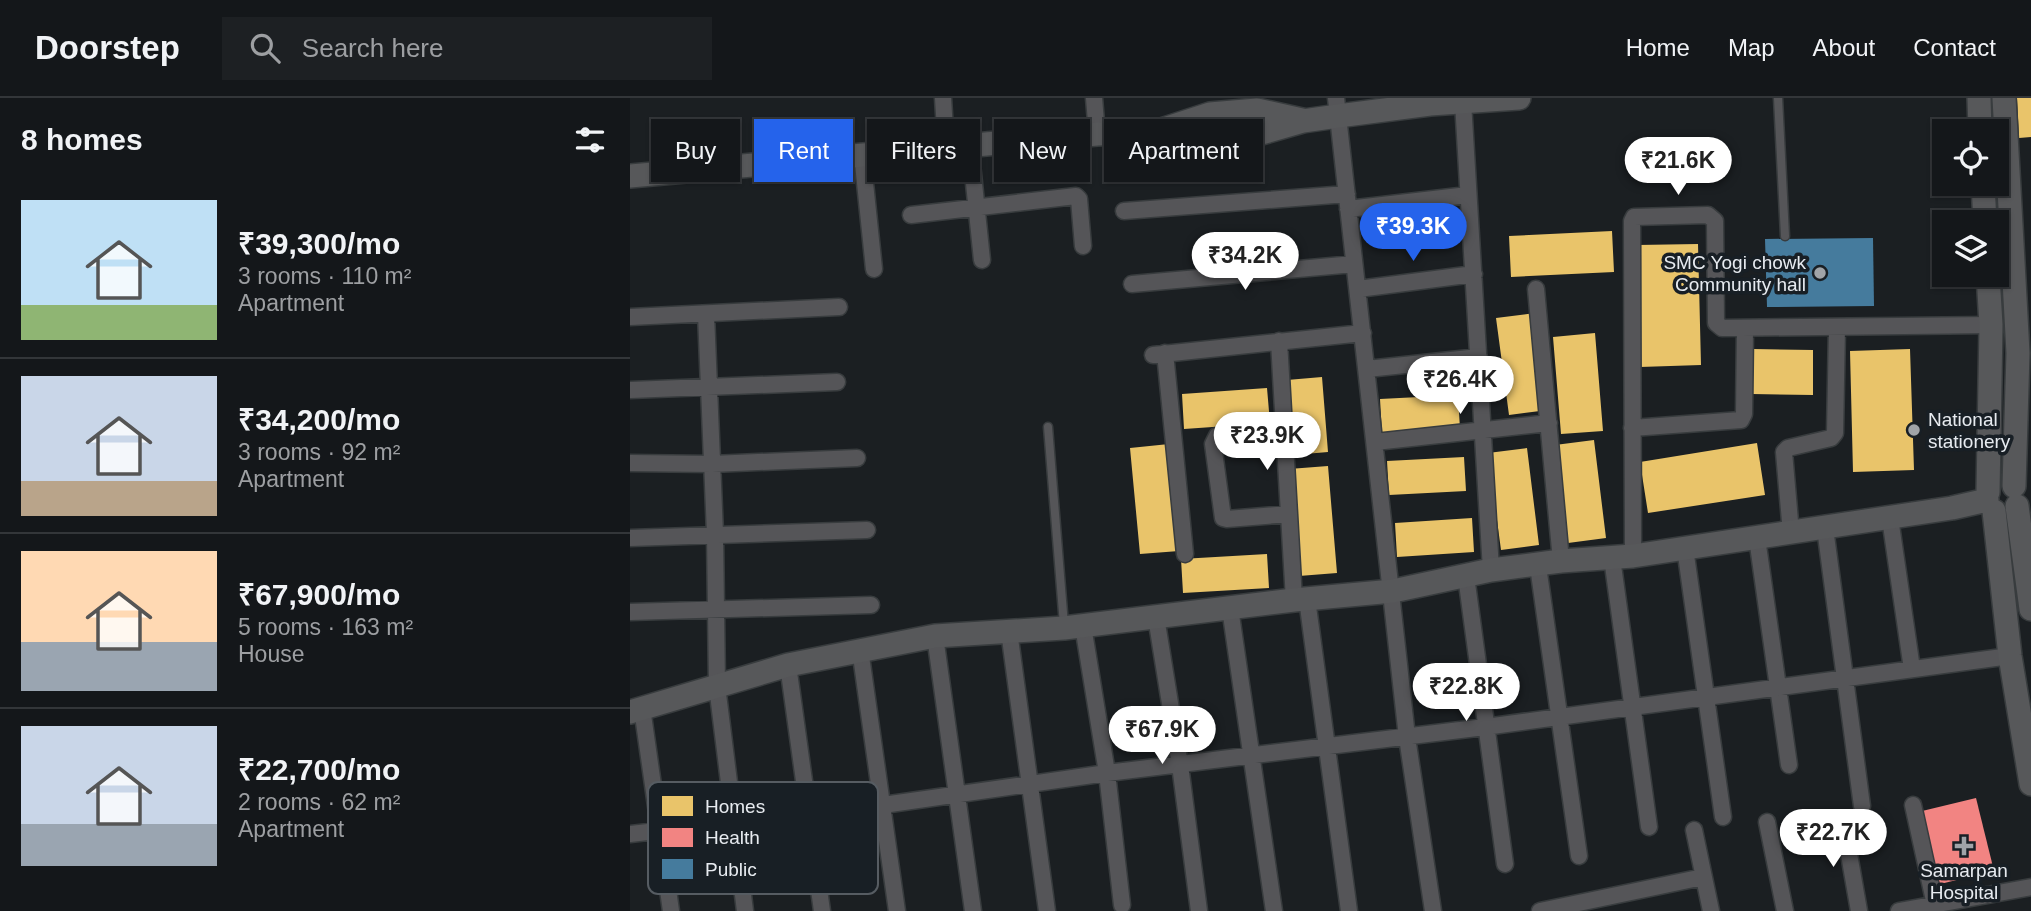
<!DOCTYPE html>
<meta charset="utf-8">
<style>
:root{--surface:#14171a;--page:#1d2023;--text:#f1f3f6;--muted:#9d9fa2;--line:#333639;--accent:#2563eb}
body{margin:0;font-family:Arial,sans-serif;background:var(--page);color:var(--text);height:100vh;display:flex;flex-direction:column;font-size:26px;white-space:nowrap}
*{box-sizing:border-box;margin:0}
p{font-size:23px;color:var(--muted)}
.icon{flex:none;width:38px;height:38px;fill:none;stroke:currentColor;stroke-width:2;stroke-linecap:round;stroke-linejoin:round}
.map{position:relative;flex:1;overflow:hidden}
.panel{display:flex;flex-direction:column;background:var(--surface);width:630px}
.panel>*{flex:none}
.top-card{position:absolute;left:21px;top:21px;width:665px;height:63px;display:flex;gap:14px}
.tools{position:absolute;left:1302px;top:21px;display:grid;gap:14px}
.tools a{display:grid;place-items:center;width:77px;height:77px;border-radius:0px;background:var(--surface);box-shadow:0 2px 5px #0004,0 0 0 2px var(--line);font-size:35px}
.price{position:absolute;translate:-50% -60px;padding:0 16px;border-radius:24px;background:#fff;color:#222;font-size:23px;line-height:46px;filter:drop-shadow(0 2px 4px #0008)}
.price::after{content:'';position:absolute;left:50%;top:42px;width:21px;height:16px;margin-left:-10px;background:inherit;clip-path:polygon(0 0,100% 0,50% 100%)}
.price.active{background:var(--accent);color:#fff}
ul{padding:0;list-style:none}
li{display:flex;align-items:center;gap:21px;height:175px;padding:0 21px}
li+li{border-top:2px solid var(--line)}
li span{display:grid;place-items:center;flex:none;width:196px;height:140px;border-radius:0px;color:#555}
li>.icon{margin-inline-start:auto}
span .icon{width:84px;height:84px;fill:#fffc;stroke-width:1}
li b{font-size:30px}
h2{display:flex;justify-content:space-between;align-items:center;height:84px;padding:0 21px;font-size:30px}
.tag{padding:0 24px;border-radius:0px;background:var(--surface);box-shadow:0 2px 5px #0004,0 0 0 2px var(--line);font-size:24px;line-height:63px}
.tag.active{background:var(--accent);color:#fff}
header{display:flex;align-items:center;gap:42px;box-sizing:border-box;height:98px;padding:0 35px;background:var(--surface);border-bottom:2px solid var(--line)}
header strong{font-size:33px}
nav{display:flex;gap:38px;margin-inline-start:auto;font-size:24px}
.search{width:490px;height:63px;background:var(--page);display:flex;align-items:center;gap:18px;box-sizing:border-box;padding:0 24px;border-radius:0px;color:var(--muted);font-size:26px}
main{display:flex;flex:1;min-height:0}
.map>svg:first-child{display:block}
</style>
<header>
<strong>Doorstep</strong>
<div class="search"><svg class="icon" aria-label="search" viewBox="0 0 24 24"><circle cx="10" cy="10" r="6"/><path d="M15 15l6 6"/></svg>Search here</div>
<nav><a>Home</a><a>Map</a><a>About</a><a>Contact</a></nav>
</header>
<main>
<section class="panel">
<h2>8 homes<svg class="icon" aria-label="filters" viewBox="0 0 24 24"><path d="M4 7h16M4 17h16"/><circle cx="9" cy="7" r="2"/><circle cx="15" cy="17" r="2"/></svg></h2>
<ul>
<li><span style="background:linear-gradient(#bfe0f5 75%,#8fb573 0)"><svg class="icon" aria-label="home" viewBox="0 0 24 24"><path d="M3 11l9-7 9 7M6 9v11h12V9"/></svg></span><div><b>₹39,300/mo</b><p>3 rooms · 110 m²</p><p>Apartment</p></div></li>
<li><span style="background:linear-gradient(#c9d6e8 75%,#b9a48a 0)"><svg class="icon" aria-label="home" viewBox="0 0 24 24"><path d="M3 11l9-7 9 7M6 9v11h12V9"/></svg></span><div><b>₹34,200/mo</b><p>3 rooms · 92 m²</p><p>Apartment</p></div></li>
<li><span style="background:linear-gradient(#ffd9b3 65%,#9aa5b1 0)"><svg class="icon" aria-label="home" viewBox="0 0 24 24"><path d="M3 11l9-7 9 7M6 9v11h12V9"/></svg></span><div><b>₹67,900/mo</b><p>5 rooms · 163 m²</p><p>House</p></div></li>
<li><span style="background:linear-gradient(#c9d6e8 70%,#9aa5b1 0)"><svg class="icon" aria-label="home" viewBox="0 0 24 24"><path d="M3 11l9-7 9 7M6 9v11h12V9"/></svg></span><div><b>₹22,700/mo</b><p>2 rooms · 62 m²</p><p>Apartment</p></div></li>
</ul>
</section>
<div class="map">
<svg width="1401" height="813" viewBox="0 0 1401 813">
<rect width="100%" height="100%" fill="#1b1f22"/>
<!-- homes -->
<path fill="#e9c46a" d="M 1387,0 L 1401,0 L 1401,39 L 1389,40 Z
M 982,133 L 984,174 L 881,179 L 879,138 Z
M 1068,146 L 1071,267 L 1010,269 L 1007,147 Z
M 905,215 L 918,312 L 879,317 L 866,220 Z
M 965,235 L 973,333 L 931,336 L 923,239 Z
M 1123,251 L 1183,252 L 1183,297 L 1122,296 Z
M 1280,251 L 1284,372 L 1223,374 L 1220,253 Z
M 692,279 L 698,354 L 663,357 L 657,282 Z
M 637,290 L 640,325 L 554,331 L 552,296 Z
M 828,297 L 830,331 L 752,335 L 750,301 Z
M 964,342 L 976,440 L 938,445 L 925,347 Z
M 1127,345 L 1135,397 L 1018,415 L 1010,364 Z
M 539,346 L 549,453 L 510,456 L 500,350 Z
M 897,350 L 909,447 L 871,452 L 858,355 Z
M 834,359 L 836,393 L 759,397 L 757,363 Z
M 698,368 L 707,475 L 669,478 L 659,371 Z
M 842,420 L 844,454 L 767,459 L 765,425 Z
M 637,456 L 639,490 L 553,495 L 551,461 Z"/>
<!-- health -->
<path fill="#f28482" d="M 1346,700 L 1364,773 L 1306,787 L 1288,714 Z"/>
<!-- public -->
<path fill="#457b9d" d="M 1243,140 L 1244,208 L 1137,209 L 1135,141 Z"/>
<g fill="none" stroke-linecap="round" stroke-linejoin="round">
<!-- lane casing -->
<g stroke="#383c3e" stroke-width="11">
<path id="lane" d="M 1148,0 L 1155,138
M 418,329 L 434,527"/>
</g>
<!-- street casing -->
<g stroke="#383c3e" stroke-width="19">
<path id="street" d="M 313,0 L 316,48
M 464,0 L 467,36
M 706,0 L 777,639 L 803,813
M 833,4 L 861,472
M 340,47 L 352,162
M 232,56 L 244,171
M 718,111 L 838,97
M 494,113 L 717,96
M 281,117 L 446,98 L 449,101 L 453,148
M 502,186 L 724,166
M 728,191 L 844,176
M 906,191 L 931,463
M 76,216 L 85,436 L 87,588 L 115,813
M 0,219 L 209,209
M 649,243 L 664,502
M 535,255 L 555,456
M 523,257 L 733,235
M 737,271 L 849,259
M 0,292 L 207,284
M 1002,330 L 1111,322 L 1114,316 L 1115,230
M 653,333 L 587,338 L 583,346 L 593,420 L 597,421 L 659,416
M 745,344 L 919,325
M 0,365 L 82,366 L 227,360
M 1260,420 L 1282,571
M 1195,430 L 1232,708
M 1161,435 L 1154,354 L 1158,350 L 1201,340 L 1205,335 L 1207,229
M 0,440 L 237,432
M 1127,440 L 1159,667
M 1055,450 L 1093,719
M 1003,458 L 1002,123 L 1004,119 L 1078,117 L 1085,123 L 1086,225 L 1092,230 L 1361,227
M 982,460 L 1019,729
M 908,468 L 949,758
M 836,478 L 875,766
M 677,501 L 719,813
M 600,510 L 644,813
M 0,514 L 241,507
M 526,519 L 550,667 L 569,813
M 453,528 L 477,675 L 492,807
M 379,533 L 417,813
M 305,538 L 343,813
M 230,551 L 267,813
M 158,567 L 192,813
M 12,610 L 41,813
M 1283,707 L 1305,807
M 1213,722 L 1229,813
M 1137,724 L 1155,813
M 1064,732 L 1081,813
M 0,736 L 253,707 L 477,675 L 855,629 L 1380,558
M 910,813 L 1073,779
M 1269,813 L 1401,789"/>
</g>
<!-- secondary casing -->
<g stroke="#383c3e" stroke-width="26">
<path id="secondary" d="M 1349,0 L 1350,33
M 1374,0 L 1388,255 L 1384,388
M 528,33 L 580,16 L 627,12 L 672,22
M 0,78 L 467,36 L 525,34 L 577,42 L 628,36 L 673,23 L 708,18 L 800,6 L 889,0
M 1353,86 L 1355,124
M 1358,394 L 1361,227 L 1358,177
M 1387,408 L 1401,511
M 1364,413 L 1380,558 L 1401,686
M 0,614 L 158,567 L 305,538 L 434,530 L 664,502 L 763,493 L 861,472 L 931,463 L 1003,458 L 1322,410 L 1357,402"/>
</g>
<!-- lane -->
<use href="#lane" stroke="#555558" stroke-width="8"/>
<!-- street -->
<use href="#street" stroke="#555558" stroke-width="16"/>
<!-- secondary -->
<use href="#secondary" stroke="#57585a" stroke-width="23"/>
</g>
<!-- markers -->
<g fill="#a0a4a8" stroke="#181f25" stroke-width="2.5">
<circle cx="1190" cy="175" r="7"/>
<circle cx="1284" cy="332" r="7"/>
<path d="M1330.5 737.5h7v7h7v7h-7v7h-7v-7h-7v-7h7z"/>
</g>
<g text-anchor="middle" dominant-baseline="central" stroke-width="7" stroke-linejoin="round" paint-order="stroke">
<!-- poi labels -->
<g font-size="19" fill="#e7ebf0" stroke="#181f25" text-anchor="end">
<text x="1176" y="164">SMC Yogi chowk<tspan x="1176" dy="22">Community hall</tspan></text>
<text x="1298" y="321" text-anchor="start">National<tspan x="1298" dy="22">stationery</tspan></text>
<text x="1334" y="772" text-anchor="middle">Samarpan<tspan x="1334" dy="22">Hospital</tspan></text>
</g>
</g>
<!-- legend -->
<rect x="18" y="684" width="230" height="112" rx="10" fill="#181f25" stroke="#565c62" stroke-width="2"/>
<rect x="32" y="698" width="31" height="20" fill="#e9c46a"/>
<rect x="32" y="730" width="31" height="19" fill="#f28482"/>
<rect x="32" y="761" width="31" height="20" fill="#457b9d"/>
<g font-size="19" fill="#e7ebf0">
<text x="75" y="715">Homes</text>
<text x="75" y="746">Health</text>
<text x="75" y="778">Public</text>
</g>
</svg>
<div class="tools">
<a><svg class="icon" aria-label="locate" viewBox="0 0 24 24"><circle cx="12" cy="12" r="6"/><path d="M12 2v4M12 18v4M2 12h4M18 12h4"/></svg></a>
<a><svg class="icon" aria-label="layers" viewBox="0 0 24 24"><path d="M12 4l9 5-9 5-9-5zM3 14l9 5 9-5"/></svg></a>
</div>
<b class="price" style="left:1048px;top:99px">₹21.6K</b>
<b class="price active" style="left:783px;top:165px">₹39.3K</b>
<b class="price" style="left:615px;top:194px">₹34.2K</b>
<b class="price" style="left:830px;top:318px">₹26.4K</b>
<b class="price" style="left:637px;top:374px">₹23.9K</b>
<b class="price" style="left:836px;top:625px">₹22.8K</b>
<b class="price" style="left:532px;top:668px">₹67.9K</b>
<b class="price" style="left:1203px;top:771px">₹22.7K</b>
<div class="top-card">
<a class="tag">Buy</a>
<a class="tag active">Rent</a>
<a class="tag">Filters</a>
<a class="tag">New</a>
<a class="tag">Apartment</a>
</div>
</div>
</main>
